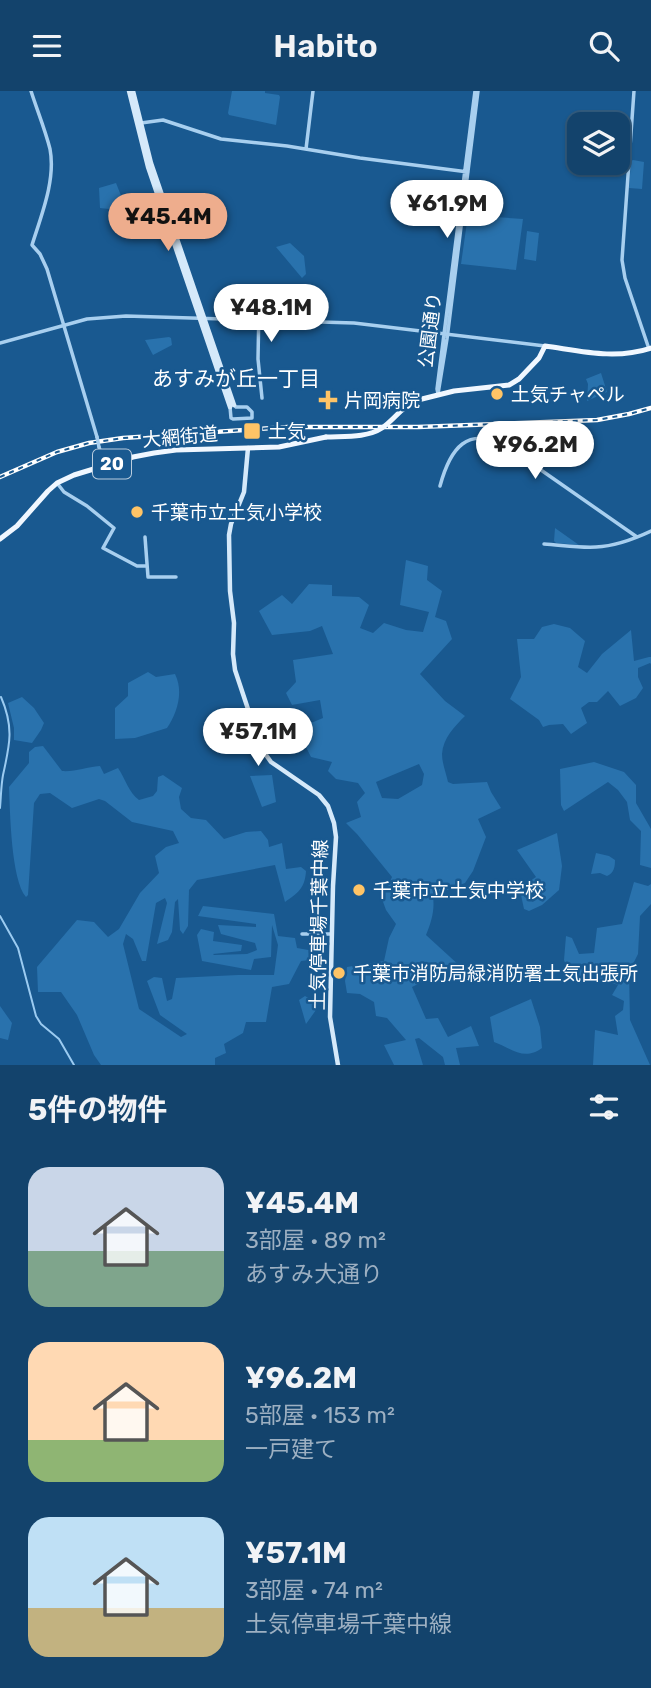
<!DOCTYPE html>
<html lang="ja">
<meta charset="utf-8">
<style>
:root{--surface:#13436c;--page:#1c4a72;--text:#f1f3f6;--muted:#9db0c2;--line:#325c7f;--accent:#eead8d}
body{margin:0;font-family:Rubik,"Noto Sans JP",sans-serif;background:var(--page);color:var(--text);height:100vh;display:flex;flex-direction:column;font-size:26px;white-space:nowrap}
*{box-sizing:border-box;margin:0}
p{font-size:23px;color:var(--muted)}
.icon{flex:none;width:38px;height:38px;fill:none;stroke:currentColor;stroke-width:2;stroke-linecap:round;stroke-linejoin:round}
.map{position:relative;height:974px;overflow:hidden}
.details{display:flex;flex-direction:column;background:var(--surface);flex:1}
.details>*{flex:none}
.controls{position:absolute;left:567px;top:21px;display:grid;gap:14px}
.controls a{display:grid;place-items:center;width:63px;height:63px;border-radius:14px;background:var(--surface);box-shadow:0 2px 5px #0004,0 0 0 2px var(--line);font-size:35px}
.price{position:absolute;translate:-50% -60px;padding:0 16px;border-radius:24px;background:#fff;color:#222;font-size:23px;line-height:46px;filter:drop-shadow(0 2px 4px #0008)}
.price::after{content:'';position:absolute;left:50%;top:42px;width:21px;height:16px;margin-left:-10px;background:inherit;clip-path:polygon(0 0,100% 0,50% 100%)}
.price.active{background:var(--accent);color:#111}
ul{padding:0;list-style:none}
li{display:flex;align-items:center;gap:21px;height:175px;padding:0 28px}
li span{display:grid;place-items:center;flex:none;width:196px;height:140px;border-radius:21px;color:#555}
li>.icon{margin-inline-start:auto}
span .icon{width:84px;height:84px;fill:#fffc;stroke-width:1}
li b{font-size:30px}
h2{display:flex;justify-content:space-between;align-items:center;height:84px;padding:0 28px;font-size:30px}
header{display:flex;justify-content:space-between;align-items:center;height:91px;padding:0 28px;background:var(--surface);font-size:32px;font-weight:600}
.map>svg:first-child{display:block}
</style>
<header><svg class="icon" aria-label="menu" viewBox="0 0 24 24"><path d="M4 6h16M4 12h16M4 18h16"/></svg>Habito<svg class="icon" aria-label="search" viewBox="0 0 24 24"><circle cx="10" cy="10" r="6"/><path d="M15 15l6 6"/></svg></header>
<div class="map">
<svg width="651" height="974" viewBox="0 0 651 974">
<rect width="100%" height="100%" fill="#195990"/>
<!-- green -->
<path fill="#2972ad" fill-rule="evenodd" d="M 232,0 L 265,0 L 265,2 L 279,4 L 280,6 L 276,34 L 229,24 L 228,22 Z
M 633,69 L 644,71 L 642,98 L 629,97 L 631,70 Z
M 116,92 L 124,112 L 109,118 L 100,117 L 99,97 Z
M 468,124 L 523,128 L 516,179 L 461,173 Z
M 527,140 L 539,142 L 536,170 L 524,168 Z
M 290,152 L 304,165 L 306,183 L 302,187 L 276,156 Z
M 169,246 L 171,247 L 172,254 L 153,264 L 145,249 Z
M 601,282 L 607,301 L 587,310 L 588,293 L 586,288 Z
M 533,346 L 534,348 L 522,363 L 500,350 L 501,347 Z
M 555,437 L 579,454 L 556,452 L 554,450 Z
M 406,469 L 428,475 L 427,489 L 442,500 L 435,526 L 446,530 L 452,548 L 420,583 L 445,610 L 465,625 C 455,635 443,647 442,663 C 442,672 446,682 448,691 L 453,693 L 487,691 L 491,701 L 501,717 L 478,728 L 486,746 L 473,780 L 465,792 L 434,804 L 433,806 C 435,819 431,832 426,844 L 461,876 L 436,884 L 412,896 L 426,928 L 438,927 L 448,946 L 471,935 L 479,955 L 456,957 L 460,974 L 445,974 L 443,966 L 419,947 L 415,948 L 423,974 L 394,974 L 384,954 L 406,949 L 387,927 L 376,925 L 374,911 L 360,903 L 347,902 L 345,890 L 347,876 L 384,870 L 389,847 L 396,833 L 386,819 L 382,808 L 392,786 L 357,743 L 346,732 L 361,726 L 357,711 L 365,702 L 358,692 L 336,688 L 328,680 L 332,671 L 311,666 L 305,654 L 294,652 L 292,640 L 323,627 L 320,609 L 292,614 L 286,602 L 296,591 L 293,569 L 333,563 L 322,535 L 310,540 L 272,544 L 259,520 L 282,504 L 292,513 L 309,493 L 332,494 L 332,505 L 359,506 L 369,514 L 360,537 L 373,542 L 384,532 L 406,539 L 423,541 L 429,521 L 400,514 ZM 419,673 L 424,683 L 422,694 L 398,708 L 382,707 L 376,691 Z
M 554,533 L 570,537 L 585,550 L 578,576 L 587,582 L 602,563 L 631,539 L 634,570 L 649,566 L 651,566 L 651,573 L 650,572 L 638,577 L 638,586 L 643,597 L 636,607 L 620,615 L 608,600 L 597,611 L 589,611 L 581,617 L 587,632 L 571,643 L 563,633 L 549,634 L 543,636 L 539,629 L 510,608 L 521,586 L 517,548 L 534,548 L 542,536 Z
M 148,581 L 156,586 L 175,583 C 184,601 177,622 167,637 L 135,647 L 115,648 L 115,617 L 128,605 L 128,592 Z
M 22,606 L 34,617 L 44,632 L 41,639 L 32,652 L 14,649 L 14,637 L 8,612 Z
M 43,655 L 62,680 C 75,681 86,676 100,675 L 104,683 L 118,677 C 125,687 129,702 139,709 L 153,705 L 157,700 L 158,686 L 163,684 L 182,697 L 179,706 L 181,718 L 191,727 L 206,729 L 224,748 L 246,741 L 261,740 L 268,749 L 269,756 L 282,752 L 286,778 L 301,776 L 306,780 C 305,797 298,802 285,811 L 275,774 L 197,789 L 189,799 L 188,835 L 183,843 L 180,839 L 178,808 L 175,811 L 172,841 L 168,849 L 157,853 L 167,812 L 165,807 L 156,812 L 146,870 L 142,870 L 133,848 L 126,843 L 123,853 L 139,918 L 181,946 L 187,943 L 160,924 L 147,890 L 154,886 L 162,887 L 167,910 L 172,908 L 176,887 L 238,884 L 274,884 L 278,854 L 272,834 L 271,866 L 254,868 L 251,879 L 202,870 L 197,844 L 201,838 L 214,841 L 213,850 L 242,854 L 241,860 L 213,863 L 214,864 L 247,863 L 257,859 L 255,852 L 221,843 L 218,834 L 256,836 L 256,833 L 198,825 L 203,815 L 274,823 L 278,845 L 295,847 L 297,857 L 314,860 L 317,868 L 301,870 L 289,893 L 272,896 L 266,931 L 246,931 L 243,942 L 224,953 L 226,962 L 215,967 L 215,974 L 101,974 L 94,964 L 77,924 L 61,901 L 38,901 L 37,876 L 77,829 L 94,831 L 108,846 L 119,838 L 140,802 L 159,782 L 155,765 L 166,756 L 179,752 L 173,740 L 132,731 L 105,710 L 99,708 L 72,717 L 50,702 L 40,703 L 34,712 L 28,804 L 26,806 C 11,789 10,720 9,696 L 29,672 L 29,661 L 35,656 Z
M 594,671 L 624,681 L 636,694 L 636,712 L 651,738 L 651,777 L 640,774 L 641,740 L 630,729 L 627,711 L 618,699 L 608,691 L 564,720 L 561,714 L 560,678 Z
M 272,684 L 276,711 L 262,716 L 250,685 Z
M 557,742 L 562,775 L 559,799 L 542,814 L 529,820 L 524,818 L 521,804 L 518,798 L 536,786 L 517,759 Z
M 596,762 L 609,765 L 615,769 C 615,776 614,782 607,785 L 600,782 L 591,783 Z
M 634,791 L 648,795 L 651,793 L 651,813 L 640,825 L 638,863 L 629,881 L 630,929 L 650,974 L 593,974 L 595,939 L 618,944 L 615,925 L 623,919 L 624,910 L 612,904 L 618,894 C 602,888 588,887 572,890 L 564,869 L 566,845 L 572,847 L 579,863 L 594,862 L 597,837 L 622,833 Z
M 305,905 L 317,912 L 316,919 L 306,933 L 299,909 Z
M 531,908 L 540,936 L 542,957 C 524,970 513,958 494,951 L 490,926 Z
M 0,915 L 12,932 L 8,949 L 0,947 Z"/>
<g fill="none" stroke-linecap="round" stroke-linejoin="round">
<!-- stream -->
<path stroke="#9bcbf1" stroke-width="2" d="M 0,717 C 1,706 1,695 3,684 C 10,653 14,636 1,606
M 0,825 L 18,857 L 36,925 L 41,933 L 59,948 L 74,974"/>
<!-- tertiary -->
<path stroke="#a8cfef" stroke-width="3.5" d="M 31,0 C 37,19 45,38 50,58 C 56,89 41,125 32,154 L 40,163 L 47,178 L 97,346
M 634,0 L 622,169 L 625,187 L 649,258
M 141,32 L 163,29 L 221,48 L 287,55 L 360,67 L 468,81
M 306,58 L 313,0
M 255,210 L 259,215 L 258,268 L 262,307
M 0,252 L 87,228 L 126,225 L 354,232 L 545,255
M 438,303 L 437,298 L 475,0
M 438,303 L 447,248 L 478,0
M 230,316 L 231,327 L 233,328 L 252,327 L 252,321 L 247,316 L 236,316 L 234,314
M 99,356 L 105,374
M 57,392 L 64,401 L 87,415 L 114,437 L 103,457 L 137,475 L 147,475
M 440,395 C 450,358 467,333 508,356 L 637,446
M 145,446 L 148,486 L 176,486
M 544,453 C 561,454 579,457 596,456 C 615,455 634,448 651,440
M 302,843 L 331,843"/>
<!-- secondary -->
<path stroke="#d5e9fa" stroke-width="4.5" d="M 129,0 L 148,76 L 230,316
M 133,0 L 151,72 L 234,314
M 248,357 L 244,401 L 231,433 L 229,444 L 230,500 L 234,532 L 233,563 L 235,579 L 261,657 L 271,671 L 319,704 L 328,715 L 334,732 L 336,746 L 333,795 L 330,926 L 338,974"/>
<!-- primary -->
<path stroke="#f0f7ff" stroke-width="5" d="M 418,309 L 454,300 L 509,294 L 519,288 L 539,267 L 545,255 C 581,260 615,269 651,257
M 0,448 L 17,435 L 48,400 L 57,392 L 74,384 L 133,366 L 154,362 L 176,359 L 279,356 L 326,346"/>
<!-- rail casing -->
<g stroke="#fff" stroke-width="4.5">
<path id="rail" d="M 0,386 L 57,361 L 89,352 L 123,347 L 288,336 L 418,336 L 597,329 L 629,323 L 651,317"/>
</g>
<!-- rail -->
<use href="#rail" stroke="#195990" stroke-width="2" stroke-dasharray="5" stroke-linecap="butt"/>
<!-- tertiary-bridge -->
<path stroke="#a8cfef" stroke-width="3.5" d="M 97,346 L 99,356"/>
<!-- primary-bridge -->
<path stroke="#f0f7ff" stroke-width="5" d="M 326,346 C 344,345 367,347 382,337 C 395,328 402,315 418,309"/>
</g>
<!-- markers -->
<g fill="#ffc466" stroke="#195990" stroke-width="2.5">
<circle cx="497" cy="303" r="7"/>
<path d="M324.5 298.5h7v7h7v7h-7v7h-7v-7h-7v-7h7z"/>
<rect x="243" y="331" width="18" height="18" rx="3.5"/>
<circle cx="137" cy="421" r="7"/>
<circle cx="359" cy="799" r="7"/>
<circle cx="339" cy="882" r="7"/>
</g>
<g text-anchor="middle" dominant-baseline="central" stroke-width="5" stroke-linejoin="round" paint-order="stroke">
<!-- shield labels -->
<rect fill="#195990" stroke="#bacdde" stroke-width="2" x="93" y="358.5" width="38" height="29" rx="5"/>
<g font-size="18" font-weight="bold" fill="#fff">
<text x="112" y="373">20</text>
</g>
<!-- street labels -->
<g font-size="19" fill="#fff" stroke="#195990">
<text transform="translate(430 239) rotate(-83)">公園通り</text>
<text transform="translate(180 346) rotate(-5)">大網街道</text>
<text transform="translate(319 834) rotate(-89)">土気停車場千葉中線</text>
</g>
<!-- poi labels -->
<g font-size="19" fill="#fff" stroke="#195990" text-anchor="start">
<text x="511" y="303">土気チャペル</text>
<text x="344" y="309">片岡病院</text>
<text x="268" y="340">土気</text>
<text x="151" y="421">千葉市立土気小学校</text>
<text x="373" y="799">千葉市立土気中学校</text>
<text x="353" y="882">千葉市消防局緑消防署土気出張所</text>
</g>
<!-- neighbourhood labels -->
<g font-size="21" fill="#fff" stroke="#195990">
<text x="236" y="287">あすみが丘一丁目</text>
</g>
</g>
</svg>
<div class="controls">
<a><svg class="icon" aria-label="layers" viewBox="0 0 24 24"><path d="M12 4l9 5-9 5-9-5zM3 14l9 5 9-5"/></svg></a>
</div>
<b class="price" style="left:447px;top:149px">¥61.9M</b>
<b class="price active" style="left:168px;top:162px">¥45.4M</b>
<b class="price" style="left:271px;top:253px">¥48.1M</b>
<b class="price" style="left:535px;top:390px">¥96.2M</b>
<b class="price" style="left:258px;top:677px">¥57.1M</b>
</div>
<section class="details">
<h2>5件の物件<svg class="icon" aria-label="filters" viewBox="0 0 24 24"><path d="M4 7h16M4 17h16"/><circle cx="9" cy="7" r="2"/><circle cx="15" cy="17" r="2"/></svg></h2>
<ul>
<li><span style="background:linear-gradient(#c9d6e8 60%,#7fa58c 0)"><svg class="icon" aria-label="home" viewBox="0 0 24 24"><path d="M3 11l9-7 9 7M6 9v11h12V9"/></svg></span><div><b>¥45.4M</b><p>3部屋 · 89 m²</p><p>あすみ大通り</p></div></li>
<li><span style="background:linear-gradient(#ffd9b3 70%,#8fb573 0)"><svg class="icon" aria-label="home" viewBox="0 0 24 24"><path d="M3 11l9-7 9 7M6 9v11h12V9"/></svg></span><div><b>¥96.2M</b><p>5部屋 · 153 m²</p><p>一戸建て</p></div></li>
<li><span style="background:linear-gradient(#bfe0f5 65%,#c2b280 0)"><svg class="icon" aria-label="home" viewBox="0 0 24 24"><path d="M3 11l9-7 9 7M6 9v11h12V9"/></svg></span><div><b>¥57.1M</b><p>3部屋 · 74 m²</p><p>土気停車場千葉中線</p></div></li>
</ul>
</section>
